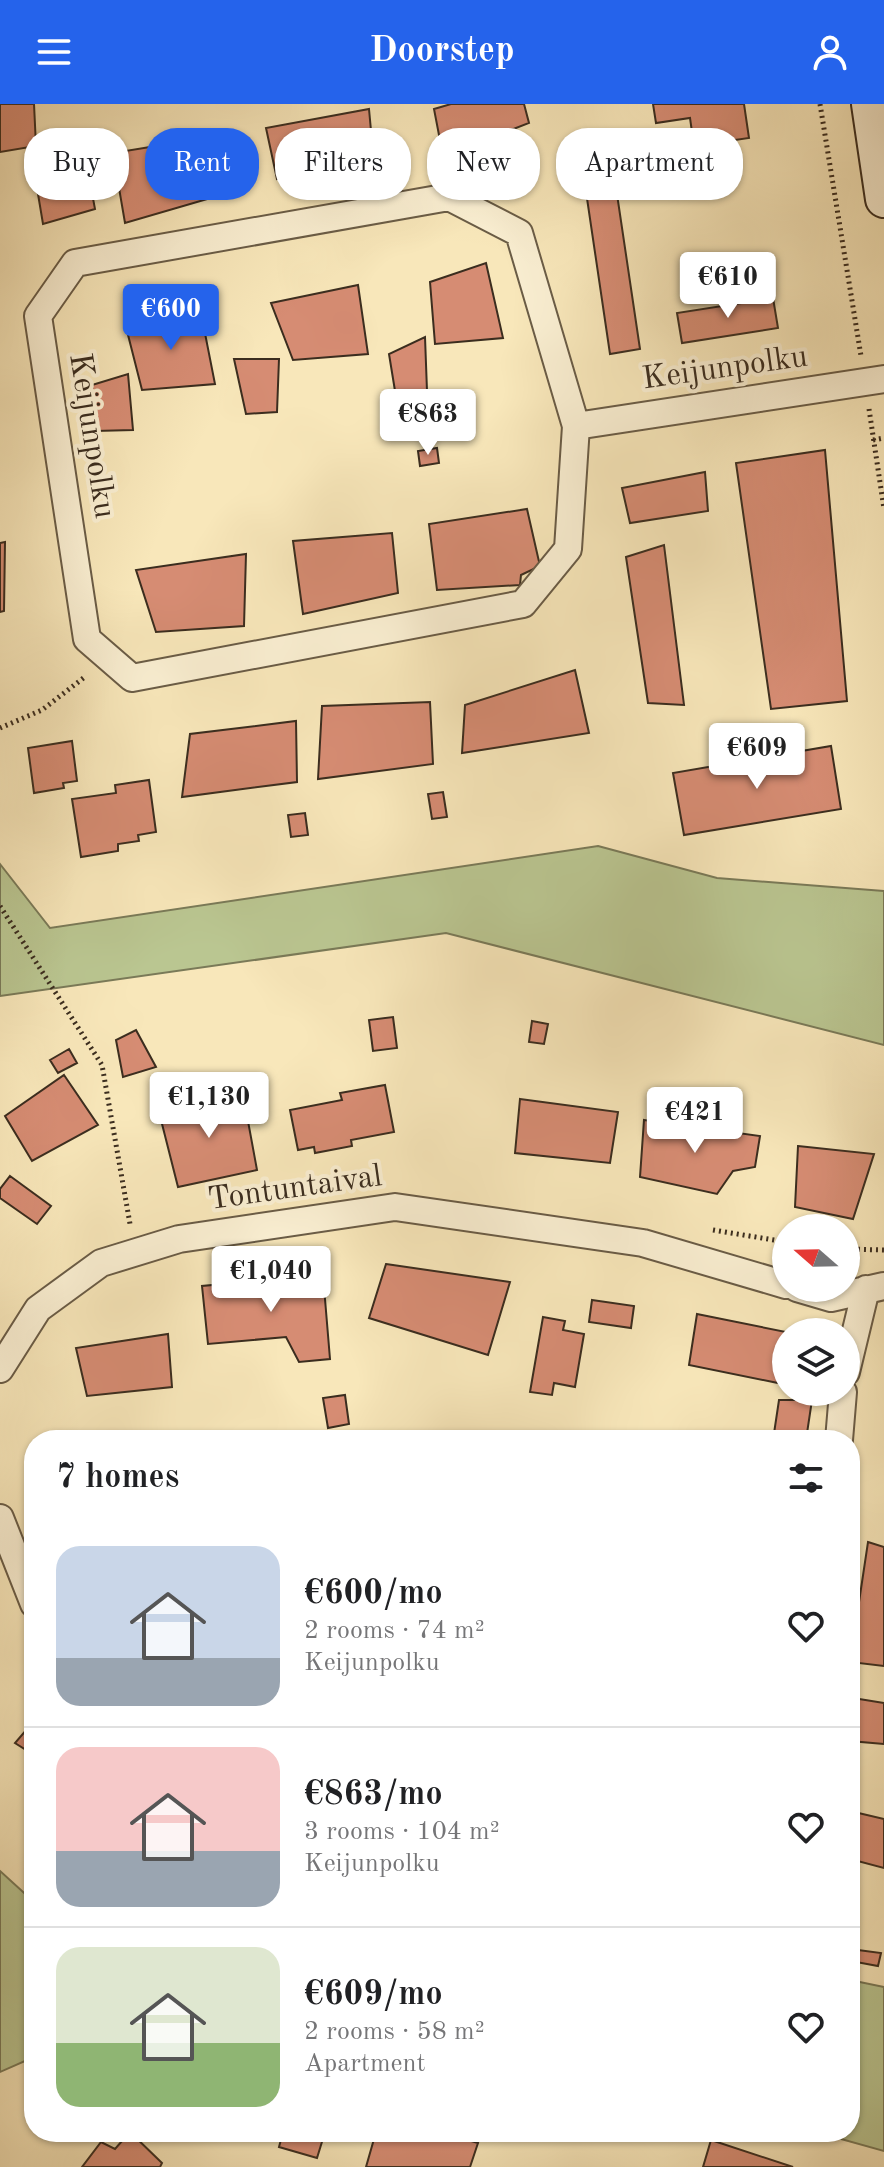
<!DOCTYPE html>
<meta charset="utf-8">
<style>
:root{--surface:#fff;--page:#f2f2f2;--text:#202124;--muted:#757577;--line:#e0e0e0;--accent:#2563eb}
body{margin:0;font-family:"Old Standard TT",serif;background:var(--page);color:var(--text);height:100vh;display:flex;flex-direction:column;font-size:30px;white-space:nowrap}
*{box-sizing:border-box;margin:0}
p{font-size:26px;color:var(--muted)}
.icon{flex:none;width:44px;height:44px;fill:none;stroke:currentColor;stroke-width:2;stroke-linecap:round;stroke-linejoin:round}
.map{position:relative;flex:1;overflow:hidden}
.side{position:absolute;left:24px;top:1326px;width:836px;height:712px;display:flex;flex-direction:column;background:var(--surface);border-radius:32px;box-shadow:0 2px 6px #0004}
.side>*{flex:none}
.top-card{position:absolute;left:24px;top:24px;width:836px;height:72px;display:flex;gap:16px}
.needle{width:52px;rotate:290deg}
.fabs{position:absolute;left:772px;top:1110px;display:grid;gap:16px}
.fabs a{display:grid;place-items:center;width:88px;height:88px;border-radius:50%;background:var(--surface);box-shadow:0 2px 6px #0004;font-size:40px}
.price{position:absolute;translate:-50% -68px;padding:0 18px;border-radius:8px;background:#fff;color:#222;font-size:26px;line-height:52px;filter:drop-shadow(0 2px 4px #0008)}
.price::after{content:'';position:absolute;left:50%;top:48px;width:24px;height:18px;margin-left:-12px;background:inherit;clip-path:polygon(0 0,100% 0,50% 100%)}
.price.on{background:var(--accent);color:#fff}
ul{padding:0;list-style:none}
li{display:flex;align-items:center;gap:24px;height:200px;padding:0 32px}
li+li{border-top:2px solid var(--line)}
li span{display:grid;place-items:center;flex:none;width:224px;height:160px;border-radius:24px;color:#555}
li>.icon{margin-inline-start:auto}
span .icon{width:96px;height:96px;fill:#fffc;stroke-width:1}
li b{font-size:34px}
h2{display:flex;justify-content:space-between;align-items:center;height:96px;padding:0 32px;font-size:34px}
.pill{padding:0 28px;border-radius:32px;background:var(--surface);box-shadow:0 2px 6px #0004;font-size:28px;line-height:72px}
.pill.on{background:var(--accent);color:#fff}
header{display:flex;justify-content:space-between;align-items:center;height:104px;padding:0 32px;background:var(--accent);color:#fff;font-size:36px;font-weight:700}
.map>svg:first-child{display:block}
</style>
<header><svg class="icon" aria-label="menu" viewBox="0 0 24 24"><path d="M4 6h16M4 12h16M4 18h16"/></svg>Doorstep<svg class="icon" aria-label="person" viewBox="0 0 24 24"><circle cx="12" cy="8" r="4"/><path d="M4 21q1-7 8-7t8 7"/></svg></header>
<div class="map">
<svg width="884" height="2063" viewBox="0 0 884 2063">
<rect width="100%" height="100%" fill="#f8e7ba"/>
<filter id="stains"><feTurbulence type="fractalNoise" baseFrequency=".0025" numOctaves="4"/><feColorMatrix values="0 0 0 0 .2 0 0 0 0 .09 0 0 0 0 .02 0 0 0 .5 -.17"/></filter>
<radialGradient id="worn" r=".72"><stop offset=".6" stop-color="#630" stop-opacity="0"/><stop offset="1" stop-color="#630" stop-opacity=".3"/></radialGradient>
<!-- green -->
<path fill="#bac691" stroke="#7a7a58" stroke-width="2" d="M 598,742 L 717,774 L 884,787 L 884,941 L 446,829 L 0,892 L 0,760 L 50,824 Z
M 0,1767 L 34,1798 L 34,1953 L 0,1968 Z
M 850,1876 L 884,1883 L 884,2047 L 816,2028 L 850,2028 Z"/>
<!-- building -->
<path fill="#d68c73" stroke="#3b2d1f" stroke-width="2" d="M 0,0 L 34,0 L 36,42 L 0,48 Z
M 451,0 L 524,0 L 529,19 L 443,52 L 434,5 Z
M 653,0 L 744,0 L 749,34 L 694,42 L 690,14 L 656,19 Z
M 369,5 L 374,59 L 277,75 L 266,24 Z
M 236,29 L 245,84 L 125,119 L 113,49 Z
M 86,57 L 95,105 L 43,120 L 34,66 Z
M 614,70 L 640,245 L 610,250 L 584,74 Z
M 486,159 L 503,234 L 435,240 L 430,178 Z
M 358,181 L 368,250 L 293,256 L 271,199 Z
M 773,194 L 778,224 L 682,239 L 677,209 Z
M 201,209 L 215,280 L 142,286 L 125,219 Z
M 425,233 L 427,287 L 396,293 L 389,250 Z
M 234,255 L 279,255 L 277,308 L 246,310 Z
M 128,270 L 133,326 L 95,327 L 92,281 Z
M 437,344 L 439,359 L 420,362 L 418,347 Z
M 825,346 L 847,597 L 771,605 L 736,359 Z
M 705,368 L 708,407 L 630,419 L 622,384 Z
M 527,405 L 540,462 L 521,471 L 520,481 L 437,486 L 429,420 Z
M 392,429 L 398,489 L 303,510 L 293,437 Z
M 5,438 L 4,507 L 0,508 L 0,439 Z
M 664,441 L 684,601 L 648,599 L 626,453 Z
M 246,450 L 244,522 L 156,528 L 136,466 Z
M 575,566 L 589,629 L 462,649 L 465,601 Z
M 430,598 L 433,660 L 318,675 L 322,602 Z
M 296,617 L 297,678 L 182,693 L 190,630 Z
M 72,637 L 77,677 L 63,679 L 64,684 L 34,689 L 28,644 Z
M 831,642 L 841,705 L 684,731 L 673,669 Z
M 149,676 L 156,728 L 138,731 L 139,737 L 118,740 L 118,747 L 81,753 L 72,695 L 116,689 L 115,681 Z
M 443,688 L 447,713 L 432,715 L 428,690 Z
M 305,709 L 308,731 L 291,733 L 288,711 Z
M 393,913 L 397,944 L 373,947 L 369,916 Z
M 532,917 L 548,920 L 544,940 L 529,938 Z
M 136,926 L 156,963 L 123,973 L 116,936 Z
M 69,945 L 77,959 L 58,969 L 50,956 Z
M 64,971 L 98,1021 L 32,1057 L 5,1012 Z
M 385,981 L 394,1028 L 351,1036 L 352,1042 L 315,1049 L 314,1043 L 298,1046 L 290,1006 L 342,996 L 340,989 Z
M 243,990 L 257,1066 L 178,1083 L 159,1008 Z
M 520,995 L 618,1008 L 610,1059 L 515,1049 Z
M 644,1016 L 760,1032 L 755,1063 L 733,1067 L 717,1090 L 640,1073 Z
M 798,1042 L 874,1050 L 853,1115 L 795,1103 Z
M 10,1072 L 51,1102 L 37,1120 L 0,1094 L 0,1085 Z
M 386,1160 L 510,1178 L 488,1251 L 369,1214 Z
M 323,1171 L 330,1255 L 299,1258 L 286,1233 L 208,1240 L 202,1182 Z
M 592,1196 L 634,1202 L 631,1224 L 589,1218 Z
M 697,1210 L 786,1228 L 786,1249 L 778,1279 L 689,1261 Z
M 543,1213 L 565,1217 L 563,1226 L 584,1230 L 575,1283 L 554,1279 L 552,1291 L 530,1288 Z
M 168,1230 L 172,1283 L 87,1292 L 76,1244 Z
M 345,1291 L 349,1320 L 328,1324 L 323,1294 Z
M 779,1296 L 812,1296 L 806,1336 L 773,1336 Z
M 868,1438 L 884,1443 L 884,1562 L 850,1558 Z
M 853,1594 L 884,1599 L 884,1640 L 850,1637 Z
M 34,1617 L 34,1651 L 15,1639 Z
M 850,1707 L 884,1715 L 884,1764 L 850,1755 Z
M 858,1846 L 881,1849 L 878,1862 L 856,1858 Z
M 130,2028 L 162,2059 L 160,2063 L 82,2063 L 101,2038 L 115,2045 Z
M 283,2028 L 325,2028 L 317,2054 L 279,2043 Z
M 376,2028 L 423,2028 L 450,2036 L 451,2031 L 478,2039 L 470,2063 L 366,2063 Z
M 711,2036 L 793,2063 L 703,2063 Z"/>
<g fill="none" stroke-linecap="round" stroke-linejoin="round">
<!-- street casing -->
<g stroke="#6a5c46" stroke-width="30">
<path id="street" d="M 449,93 L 519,129 L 576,322 L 568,445 L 523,500 L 132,574 L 87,535 L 38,212 L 75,159 Z
M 576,322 L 884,275
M 797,1184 L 831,1194 L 884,1182
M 0,1265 L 38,1205 L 101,1159 L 179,1135 L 395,1103 L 643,1139 L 786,1181
M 846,1268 L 866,1185
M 839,1336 L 843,1288
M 0,1414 L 34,1500"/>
</g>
<!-- secondary casing -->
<g stroke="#3b2d1f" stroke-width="40">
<path id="secondary" d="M 870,0 L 884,95"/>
</g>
<!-- path -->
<path stroke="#3b2d1f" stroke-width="5" stroke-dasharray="2 4" stroke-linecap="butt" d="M 820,0 L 861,252
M 869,305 L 884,405
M 873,336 L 884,334
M 0,624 L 42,606 L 86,572
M 0,802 L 102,961 L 130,1120
M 713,1126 L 786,1138
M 846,1145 L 884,1146"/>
<!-- street -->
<use href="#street" stroke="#faefd2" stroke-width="26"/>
<!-- secondary -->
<use href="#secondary" stroke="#faefd2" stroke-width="36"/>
</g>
<g text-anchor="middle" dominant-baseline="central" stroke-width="8" stroke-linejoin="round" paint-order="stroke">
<!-- street labels -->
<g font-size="32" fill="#3b2d1f" stroke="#faefd2">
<text transform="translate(725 265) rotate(-8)">Keijunpolku</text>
<text transform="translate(91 332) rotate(81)">Keijunpolku</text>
<text transform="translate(295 1085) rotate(-8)">Tontuntaival</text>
</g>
</g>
<rect width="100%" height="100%" filter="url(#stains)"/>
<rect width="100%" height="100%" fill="url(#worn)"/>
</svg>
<div class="fabs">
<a><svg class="needle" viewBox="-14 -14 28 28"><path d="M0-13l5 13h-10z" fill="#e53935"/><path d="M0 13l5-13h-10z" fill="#757577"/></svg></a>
<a><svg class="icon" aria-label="layers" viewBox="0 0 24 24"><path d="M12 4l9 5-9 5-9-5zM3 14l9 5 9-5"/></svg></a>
</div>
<b class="price" style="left:728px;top:216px">€610</b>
<b class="price on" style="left:171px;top:248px">€600</b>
<b class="price" style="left:428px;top:353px">€863</b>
<b class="price" style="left:757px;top:687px">€609</b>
<b class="price" style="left:209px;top:1036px">€1,130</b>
<b class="price" style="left:695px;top:1051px">€421</b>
<b class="price" style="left:271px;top:1210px">€1,040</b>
<div class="top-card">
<a class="pill">Buy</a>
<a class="pill on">Rent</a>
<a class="pill">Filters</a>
<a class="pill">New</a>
<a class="pill">Apartment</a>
</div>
<section class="side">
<h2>7 homes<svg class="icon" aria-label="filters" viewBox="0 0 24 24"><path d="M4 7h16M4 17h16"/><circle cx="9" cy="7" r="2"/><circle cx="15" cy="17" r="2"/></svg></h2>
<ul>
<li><span style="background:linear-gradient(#c9d6e8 70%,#9aa5b1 0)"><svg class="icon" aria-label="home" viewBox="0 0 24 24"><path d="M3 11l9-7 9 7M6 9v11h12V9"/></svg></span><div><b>€600/mo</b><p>2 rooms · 74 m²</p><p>Keijunpolku</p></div><svg class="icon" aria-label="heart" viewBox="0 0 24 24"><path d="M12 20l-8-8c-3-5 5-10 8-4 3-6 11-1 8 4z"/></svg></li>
<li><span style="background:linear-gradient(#f6c9c9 65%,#9aa5b1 0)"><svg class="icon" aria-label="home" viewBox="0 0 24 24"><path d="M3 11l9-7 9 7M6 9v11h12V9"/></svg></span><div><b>€863/mo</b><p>3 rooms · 104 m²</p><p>Keijunpolku</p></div><svg class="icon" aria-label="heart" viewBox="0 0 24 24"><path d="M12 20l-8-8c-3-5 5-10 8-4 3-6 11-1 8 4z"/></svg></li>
<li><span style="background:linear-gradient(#dfe7d0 60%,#8fb573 0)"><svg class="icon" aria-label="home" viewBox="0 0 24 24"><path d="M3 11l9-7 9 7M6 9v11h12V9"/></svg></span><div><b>€609/mo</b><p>2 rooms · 58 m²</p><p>Apartment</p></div><svg class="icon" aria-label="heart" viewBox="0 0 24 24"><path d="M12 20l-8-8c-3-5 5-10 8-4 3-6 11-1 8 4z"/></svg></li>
</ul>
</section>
</div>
